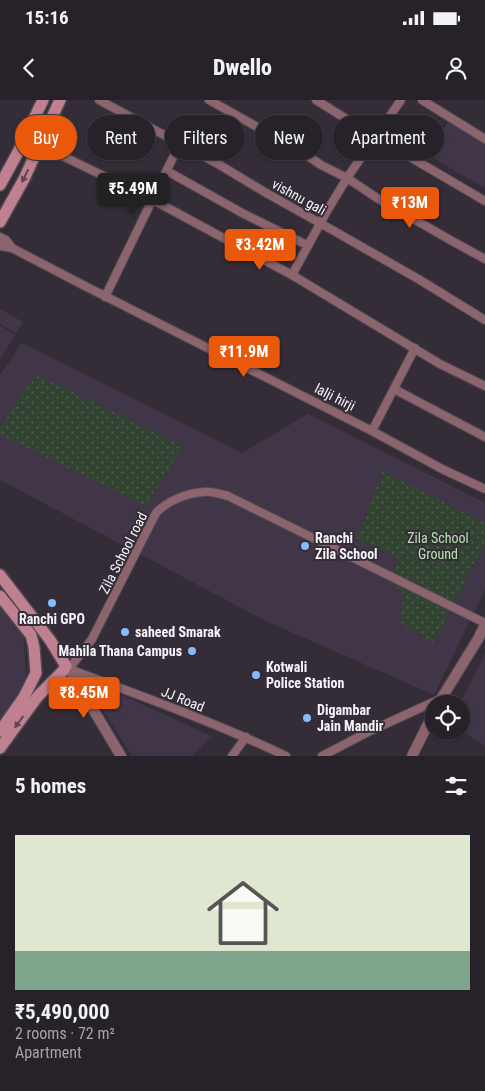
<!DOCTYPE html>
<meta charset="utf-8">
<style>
:root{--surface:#27222a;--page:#2f2a32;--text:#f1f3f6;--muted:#a4a4a8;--line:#433f47;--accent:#ea580c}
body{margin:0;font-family:"Roboto Condensed",sans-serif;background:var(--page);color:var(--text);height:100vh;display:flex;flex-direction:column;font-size:19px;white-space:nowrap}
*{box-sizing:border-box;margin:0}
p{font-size:16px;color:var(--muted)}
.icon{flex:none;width:28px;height:28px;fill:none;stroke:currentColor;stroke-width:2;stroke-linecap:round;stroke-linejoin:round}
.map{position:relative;height:656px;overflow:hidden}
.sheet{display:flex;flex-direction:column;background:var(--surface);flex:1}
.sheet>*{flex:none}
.guide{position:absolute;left:15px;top:15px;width:455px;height:45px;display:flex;gap:10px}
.tools{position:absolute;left:425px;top:595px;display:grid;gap:10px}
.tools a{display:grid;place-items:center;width:45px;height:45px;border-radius:50%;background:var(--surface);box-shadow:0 1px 4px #0004,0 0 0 1px var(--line);font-size:25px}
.price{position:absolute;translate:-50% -42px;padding:0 11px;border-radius:5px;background:var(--accent);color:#fff;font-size:16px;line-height:32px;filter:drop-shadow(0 1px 2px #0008)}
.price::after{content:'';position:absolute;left:50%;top:30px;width:15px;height:11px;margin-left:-8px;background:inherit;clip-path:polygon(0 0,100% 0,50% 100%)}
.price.on{background:#222;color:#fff}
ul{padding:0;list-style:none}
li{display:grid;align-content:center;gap:10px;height:265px;padding:0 15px}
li+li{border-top:1px solid var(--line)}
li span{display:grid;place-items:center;height:155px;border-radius:0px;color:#555}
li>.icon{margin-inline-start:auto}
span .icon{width:90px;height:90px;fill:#fffc;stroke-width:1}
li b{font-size:21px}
h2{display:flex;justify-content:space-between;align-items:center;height:60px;padding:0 15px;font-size:21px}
.chip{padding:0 18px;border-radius:22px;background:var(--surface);box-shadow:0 1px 4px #0004,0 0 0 1px var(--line);font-size:18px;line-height:45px}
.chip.on{background:var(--accent);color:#fff}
.status{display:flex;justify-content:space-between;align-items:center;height:35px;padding:0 25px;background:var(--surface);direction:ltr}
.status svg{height:14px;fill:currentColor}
header{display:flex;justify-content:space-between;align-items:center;height:65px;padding:0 15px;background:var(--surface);font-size:22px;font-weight:800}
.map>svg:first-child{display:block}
</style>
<div class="status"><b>15:16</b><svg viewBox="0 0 49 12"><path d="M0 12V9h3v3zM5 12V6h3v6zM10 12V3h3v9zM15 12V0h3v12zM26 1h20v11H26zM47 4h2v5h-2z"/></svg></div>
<header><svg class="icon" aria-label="back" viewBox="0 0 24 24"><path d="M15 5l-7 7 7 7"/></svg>Dwello<svg class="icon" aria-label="person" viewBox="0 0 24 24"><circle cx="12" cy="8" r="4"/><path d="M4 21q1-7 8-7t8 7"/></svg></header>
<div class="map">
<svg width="485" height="656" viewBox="0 0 485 656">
<defs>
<pattern id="park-dots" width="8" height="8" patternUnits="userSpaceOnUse" patternTransform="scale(1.25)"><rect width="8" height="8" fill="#324331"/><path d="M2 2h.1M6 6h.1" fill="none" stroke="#505f50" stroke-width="1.8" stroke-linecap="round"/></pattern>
</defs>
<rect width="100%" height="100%" fill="#342d38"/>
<!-- built -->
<path fill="#403647" d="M 450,18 L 485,39 L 485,88 L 428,55 Z
M 0,209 L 23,222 L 16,233 L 0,224 Z
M 0,226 L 15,234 L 0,260 Z
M 22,243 L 242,353 L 308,314 L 485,403 L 485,490 L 434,595 L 266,521 L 0,380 L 0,275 Z
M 0,501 L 23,530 L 27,587 L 0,625 Z
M 485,552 L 485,646 L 461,630 L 461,604 L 459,604 L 475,575 Z
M 109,589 L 211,636 L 192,656 L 132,656 L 99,604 Z"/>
<!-- park -->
<path fill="url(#park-dots)" d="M 35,274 L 183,346 L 147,406 L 0,335 L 0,329 Z
M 383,371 L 485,423 L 485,443 L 433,543 L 400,523 L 404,494 L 389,479 L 398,457 L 357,439 Z"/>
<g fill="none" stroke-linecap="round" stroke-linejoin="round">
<!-- minor casing -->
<g stroke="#4f4953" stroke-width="10">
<path id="minor" d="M 99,0 L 218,64 L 268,94 L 320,123 L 420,180 L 485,220
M 209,0 L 302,52 L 321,65 L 347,78 L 377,98 L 452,141 L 485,159
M 316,0 L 364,30 L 485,101
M 422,0 L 485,39
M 40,45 L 153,100 L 292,175 L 440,264 L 485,286
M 167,71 L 244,114 L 307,145
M 0,137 L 6,140 L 12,148
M 0,146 L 12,148 L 83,185 L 372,331 L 444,370 L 485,389
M 292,175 L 327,111 L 347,78 L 401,0
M 105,197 L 180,43
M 394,289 L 485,337
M 372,331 L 415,248
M 232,656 L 246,637
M 286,656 C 216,623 142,596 69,569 L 92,539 L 156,413 C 167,401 187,393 203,392 C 211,391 220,394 228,396 L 485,523
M 322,656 L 368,632 L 440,599"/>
</g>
<!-- tertiary casing -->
<g stroke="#4f4953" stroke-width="12">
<path id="tertiary" d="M 65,567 L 69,569 L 121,656
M 438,604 L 478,539 L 485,525
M 412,656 L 434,612"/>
</g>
<!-- secondary casing -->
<g stroke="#4f4953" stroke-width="14">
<path id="secondary" d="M 0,85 L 17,54 L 43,0
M 0,122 L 24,79 L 60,0
M 0,475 L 50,540 L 66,566 L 62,572 L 38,596 L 0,648
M 0,496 L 31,535 L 34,547 L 36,573 L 24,597 L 0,631"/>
</g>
<!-- minor -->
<use href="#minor" stroke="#8b646d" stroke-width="8"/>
<!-- tertiary -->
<use href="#tertiary" stroke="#8b646d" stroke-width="10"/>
<!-- secondary -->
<use href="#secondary" stroke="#bf808f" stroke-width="11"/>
</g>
<!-- one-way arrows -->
<defs><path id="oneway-solid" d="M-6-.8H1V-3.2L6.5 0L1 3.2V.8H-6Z" transform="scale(1.25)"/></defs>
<g fill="#5e4652">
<use href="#oneway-solid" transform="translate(25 76) rotate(116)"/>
<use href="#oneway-solid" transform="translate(19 622) rotate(126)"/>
</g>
<!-- markers -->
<g fill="#87bbfb" stroke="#342d38" stroke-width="2">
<circle cx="305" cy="446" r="5"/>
<circle cx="52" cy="503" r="5"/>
<circle cx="125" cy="532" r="5"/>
<circle cx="192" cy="551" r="5"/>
<circle cx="256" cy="575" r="5"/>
<circle cx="307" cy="618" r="5"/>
</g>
<g text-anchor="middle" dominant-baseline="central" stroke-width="4" stroke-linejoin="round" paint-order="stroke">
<!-- street labels -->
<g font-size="14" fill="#f7f3fa" stroke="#342d38">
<text transform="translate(299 97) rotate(29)">vishnu gali</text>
<text transform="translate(335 297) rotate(27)">lalji hirji</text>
<text transform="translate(123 453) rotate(-63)">Zila School road</text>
<text transform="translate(183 599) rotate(22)">JJ Road</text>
</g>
<!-- poi labels -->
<g font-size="14" font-weight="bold" fill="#f7f3fa" stroke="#342d38" text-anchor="start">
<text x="315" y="438">Ranchi<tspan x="315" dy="16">Zila School</tspan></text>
<text x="52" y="519" text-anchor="middle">Ranchi GPO</text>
<text x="135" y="532">saheed Smarak</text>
<text x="182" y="551" text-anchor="end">Mahila Thana Campus</text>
<text x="266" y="567">Kotwali<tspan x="266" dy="16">Police Station</tspan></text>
<text x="317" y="610">Digambar<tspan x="317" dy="16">Jain Mandir</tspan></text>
</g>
<!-- park labels -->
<g font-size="14" fill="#b3e3b0" stroke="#342d38">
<text x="438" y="438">Zila School<tspan x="438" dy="16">Ground</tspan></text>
</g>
</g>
</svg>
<div class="tools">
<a><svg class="icon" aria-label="locate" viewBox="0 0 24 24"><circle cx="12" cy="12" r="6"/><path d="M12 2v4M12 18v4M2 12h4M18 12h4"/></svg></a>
</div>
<b class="price on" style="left:133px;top:115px">₹5.49M</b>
<b class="price" style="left:410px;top:129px">₹13M</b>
<b class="price" style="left:260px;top:171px">₹3.42M</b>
<b class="price" style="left:244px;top:278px">₹11.9M</b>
<b class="price" style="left:84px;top:619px">₹8.45M</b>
<div class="guide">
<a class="chip on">Buy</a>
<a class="chip">Rent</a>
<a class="chip">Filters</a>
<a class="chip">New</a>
<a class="chip">Apartment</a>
</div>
</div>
<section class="sheet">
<h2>5 homes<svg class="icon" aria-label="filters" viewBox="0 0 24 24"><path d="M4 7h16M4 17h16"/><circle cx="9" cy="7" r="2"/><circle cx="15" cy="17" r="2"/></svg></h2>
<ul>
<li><span style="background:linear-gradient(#dfe7d0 75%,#7fa58c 0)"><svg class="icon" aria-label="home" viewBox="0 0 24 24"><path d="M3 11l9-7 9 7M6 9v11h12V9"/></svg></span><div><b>₹5,490,000</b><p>2 rooms · 72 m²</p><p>Apartment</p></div></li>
</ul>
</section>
